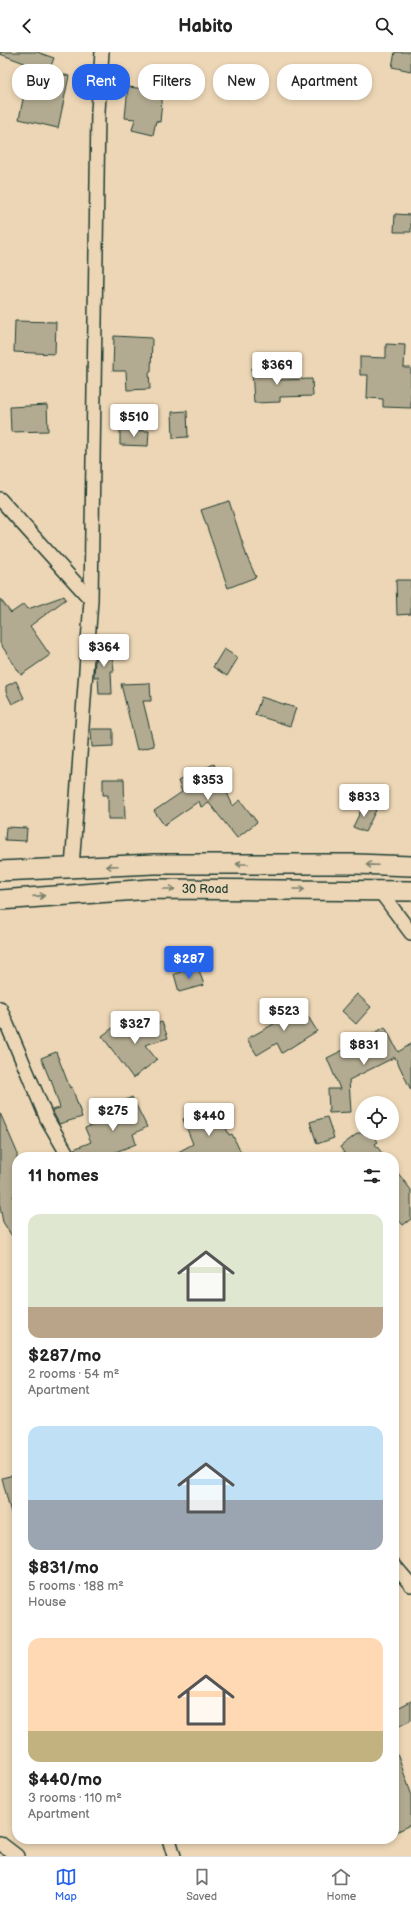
<!DOCTYPE html>
<meta charset="utf-8">
<style>
:root{--surface:#fff;--page:#f6f6f6;--text:#222;--muted:#767676;--line:#e0e0e0;--accent:#2563eb}
body{margin:0;font-family:"Balsamiq Sans",sans-serif;background:var(--page);color:var(--text);height:100vh;display:flex;flex-direction:column;font-size:15px;white-space:nowrap}
*{box-sizing:border-box;margin:0}
p{font-size:13px;color:var(--muted)}
.icon{flex:none;width:22px;height:22px;fill:none;stroke:currentColor;stroke-width:2;stroke-linecap:round;stroke-linejoin:round}
.map{position:relative;flex:1;overflow:hidden}
.sheet{position:absolute;left:12px;top:1100px;width:387px;height:692px;display:flex;flex-direction:column;background:var(--surface);border-radius:16px;box-shadow:0 2px 6px #0003}
.sheet>*{flex:none}
.hud{position:absolute;left:12px;top:12px;width:387px;height:36px;display:flex;gap:8px}
.fabs{position:absolute;left:355px;top:1044px;display:grid;gap:8px}
.fabs a{display:grid;place-items:center;width:44px;height:44px;border-radius:50%;background:var(--surface);box-shadow:0 2px 6px #0003;font-size:20px}
.price{position:absolute;translate:-50% -34px;padding:0 9px;border-radius:4px;background:#fff;color:#222;font-size:13px;line-height:26px;filter:drop-shadow(0 1px 2px #0008)}
.price::after{content:'';position:absolute;left:50%;top:24px;width:12px;height:9px;margin-left:-6px;background:inherit;clip-path:polygon(0 0,100% 0,50% 100%)}
.price.selected{background:var(--accent);color:#fff}
ul{padding:0;list-style:none}
li{display:grid;align-content:center;gap:8px;height:212px;padding:0 16px}
li span{display:grid;place-items:center;height:124px;border-radius:12px;color:#555}
li>.icon{margin-inline-start:auto}
span .icon{width:72px;height:72px;fill:#fffc;stroke-width:1}
li b{font-size:17px}
h2{display:flex;justify-content:space-between;align-items:center;height:48px;padding:0 16px;font-size:17px}
.chip{padding:0 14px;border-radius:16px;background:var(--surface);box-shadow:0 2px 6px #0003;font-size:14px;line-height:36px}
.chip.selected{background:var(--accent);color:#fff}
header{display:flex;justify-content:space-between;align-items:center;height:52px;padding:0 16px;background:var(--surface);font-size:18px;font-weight:700}
.dock{display:flex;justify-content:space-around;align-items:center;height:56px;border-top:1px solid var(--line);background:var(--surface);font-size:11px;color:var(--muted)}
.dock a{display:grid;justify-items:center;gap:2px}
.dock .selected{color:var(--accent)}
.map>svg:first-child{display:block}
</style>
<header><svg class="icon" aria-label="back" viewBox="0 0 24 24"><path d="M15 5l-7 7 7 7"/></svg>Habito<svg class="icon" aria-label="search" viewBox="0 0 24 24"><circle cx="10" cy="10" r="6"/><path d="M15 15l6 6"/></svg></header>
<div class="map">
<svg width="411" height="1804" viewBox="0 0 411 1804">
<rect width="100%" height="100%" fill="#ecd6b5"/>
<filter id="ink" filterUnits="userSpaceOnUse"><feTurbulence type="fractalNoise" baseFrequency=".025" numOctaves="2"/><feDisplacementMap in="SourceGraphic" scale="8" xChannelSelector="R" yChannelSelector="G"/><feConvolveMatrix kernelMatrix="1 2 1 2 8 2 1 2 1" color-interpolation-filters="sRGB"/></filter>
<g filter="url(#ink)">
<!-- building -->
<path fill="#b3ab91" stroke="#1f3d34" d="M 0,0 L 37,0 L 54,6 L 49,19 L 69,24 L 58,76 L 19,67 L 30,13 L 0,2 Z
M 395,0 L 411,0 L 411,19 L 392,15 Z
M 128,35 L 163,39 L 160,70 L 156,69 L 153,83 L 132,78 L 135,67 L 125,66 Z
M 395,162 L 411,163 L 411,180 L 394,180 Z
M 15,269 L 56,270 L 55,302 L 14,300 Z
M 114,284 L 152,286 L 151,320 L 149,320 L 150,337 L 127,338 L 126,319 L 113,319 Z
M 386,292 L 405,293 L 404,316 L 411,316 L 411,356 L 383,355 L 383,347 L 367,346 L 368,323 L 360,323 L 360,305 L 386,306 Z
M 278,314 L 279,328 L 312,327 L 313,344 L 280,345 L 280,350 L 254,351 L 252,316 Z
M 47,353 L 48,379 L 11,380 L 10,355 Z
M 187,359 L 188,385 L 173,386 L 172,360 Z
M 120,378 L 149,379 L 148,394 L 120,393 Z
M 229,449 L 247,505 L 256,525 L 228,536 L 201,458 Z
M 396,528 L 411,528 L 411,562 L 397,563 Z
M 64,544 L 66,547 L 30,574 L 50,603 L 21,623 L 0,591 L 0,547 L 11,561 L 24,552 L 28,557 Z
M 111,591 L 114,619 L 111,619 L 112,642 L 99,642 L 98,625 L 94,625 L 96,593 Z
M 224,597 L 238,606 L 227,624 L 213,615 Z
M 16,629 L 24,646 L 12,652 L 6,640 L 6,634 Z
M 150,631 L 151,649 L 143,649 L 154,694 L 137,698 L 121,632 Z
M 261,645 L 296,656 L 290,674 L 255,663 Z
M 91,677 L 113,677 L 113,694 L 92,695 Z
M 214,712 L 233,754 L 240,748 L 257,770 L 237,786 L 209,751 L 201,755 L 199,749 L 164,773 L 154,759 L 182,740 L 178,729 Z
M 103,727 L 124,727 L 125,767 L 108,767 L 108,743 L 103,743 Z
M 364,752 L 376,758 L 365,780 L 353,775 Z
M 6,775 L 27,776 L 26,789 L 5,788 Z
M 198,915 L 204,933 L 179,940 L 174,922 Z
M 357,942 L 371,955 L 356,972 L 342,959 Z
M 301,953 L 317,979 L 282,1001 L 277,991 L 257,1003 L 247,987 L 286,965 L 285,963 Z
M 126,966 L 134,978 L 162,970 L 168,986 L 145,993 L 157,1008 L 133,1026 L 102,984 Z
M 385,975 L 398,1000 L 411,992 L 411,1038 L 395,1005 L 349,1028 L 351,1060 L 329,1061 L 328,1037 L 340,1037 L 327,1006 L 370,985 L 369,984 Z
M 56,1000 L 70,1036 L 72,1035 L 82,1065 L 59,1072 L 52,1058 L 60,1056 L 51,1027 L 50,1028 L 41,1006 Z
M 132,1045 L 147,1075 L 133,1082 L 136,1092 L 103,1105 L 77,1105 L 74,1097 L 91,1090 L 85,1076 L 121,1062 L 116,1053 Z
M 216,1053 L 229,1083 L 232,1082 L 243,1105 L 169,1105 L 193,1092 L 183,1067 Z
M 0,1061 L 17,1100 L 17,1143 L 13,1144 L 17,1162 L 17,1192 L 3,1170 L 0,1155 Z
M 327,1065 L 334,1086 L 317,1092 L 310,1070 Z
M 358,1081 L 372,1081 L 378,1090 L 375,1092 L 385,1105 L 347,1105 L 340,1095 Z
M 394,1116 L 411,1138 L 411,1167 L 403,1173 L 394,1163 Z
M 17,1422 L 17,1464 L 12,1465 L 2,1426 Z
M 411,1649 L 411,1668 L 394,1677 L 394,1658 Z
M 394,1699 L 396,1699 L 411,1741 L 411,1773 L 396,1780 L 394,1770 Z"/>
<g fill="none" stroke-linecap="round" stroke-linejoin="round">
<!-- street casing -->
<g stroke="#1f3d34" stroke-width="16">
<path id="street" d="M 0,447 L 91,548
M 72,816 L 91,548 L 98,59 L 102,0
M 379,838 L 411,881
M 0,956 L 47,1067 L 69,1105
M 394,1513 L 411,1533
M 169,1787 L 174,1804
M 0,1791 L 17,1804"/>
</g>
<!-- secondary casing -->
<g stroke="#1f3d34" stroke-width="22">
<path id="secondary" d="M 0,819 L 154,812 L 356,812 L 411,814
M 0,848 L 151,837 L 411,839"/>
</g>
<!-- street -->
<use href="#street" stroke="#ecd6b5" stroke-width="13"/>
<!-- secondary -->
<use href="#secondary" stroke="#ecd6b5" stroke-width="19"/>
</g>
<!-- one-way arrows -->
<defs><path id="oneway-shaft" d="M-6 0H5M1.5-3L5.5 0L1.5 3" fill="none" stroke-width="1.6" stroke-linecap="round" stroke-linejoin="round"/></defs>
<g stroke="#7b826e">
<use href="#oneway-shaft" transform="translate(242 812) rotate(180)"/>
<use href="#oneway-shaft" transform="translate(372 813) rotate(-178)"/>
<use href="#oneway-shaft" transform="translate(112 814) rotate(178)"/>
<use href="#oneway-shaft" transform="translate(169 837)"/>
<use href="#oneway-shaft" transform="translate(299 837)"/>
<use href="#oneway-shaft" transform="translate(39 844) rotate(-4)"/>
</g>
</g>
<g text-anchor="middle" dominant-baseline="central" stroke-width="3" stroke-linejoin="round" paint-order="stroke">
<!-- street labels -->
<g font-size="12" fill="#1f3d34" stroke="#ecd6b5">
<text x="205" y="837">30 Road</text>
</g>
</g>
</svg>
<div class="fabs">
<a><svg class="icon" aria-label="locate" viewBox="0 0 24 24"><circle cx="12" cy="12" r="6"/><path d="M12 2v4M12 18v4M2 12h4M18 12h4"/></svg></a>
</div>
<b class="price" style="left:277px;top:334px">$369</b>
<b class="price" style="left:134px;top:386px">$510</b>
<b class="price" style="left:104px;top:616px">$364</b>
<b class="price" style="left:208px;top:749px">$353</b>
<b class="price" style="left:364px;top:766px">$833</b>
<b class="price selected" style="left:189px;top:928px">$287</b>
<b class="price" style="left:284px;top:980px">$523</b>
<b class="price" style="left:135px;top:993px">$327</b>
<b class="price" style="left:364px;top:1014px">$831</b>
<b class="price" style="left:113px;top:1080px">$275</b>
<b class="price" style="left:209px;top:1085px">$440</b>
<div class="hud">
<a class="chip">Buy</a>
<a class="chip selected">Rent</a>
<a class="chip">Filters</a>
<a class="chip">New</a>
<a class="chip">Apartment</a>
</div>
<section class="sheet">
<h2>11 homes<svg class="icon" aria-label="filters" viewBox="0 0 24 24"><path d="M4 7h16M4 17h16"/><circle cx="9" cy="7" r="2"/><circle cx="15" cy="17" r="2"/></svg></h2>
<ul>
<li><span style="background:linear-gradient(#dfe7d0 75%,#b9a48a 0)"><svg class="icon" aria-label="home" viewBox="0 0 24 24"><path d="M3 11l9-7 9 7M6 9v11h12V9"/></svg></span><div><b>$287/mo</b><p>2 rooms · 54 m²</p><p>Apartment</p></div></li>
<li><span style="background:linear-gradient(#bfe0f5 60%,#9aa5b1 0)"><svg class="icon" aria-label="home" viewBox="0 0 24 24"><path d="M3 11l9-7 9 7M6 9v11h12V9"/></svg></span><div><b>$831/mo</b><p>5 rooms · 188 m²</p><p>House</p></div></li>
<li><span style="background:linear-gradient(#ffd9b3 75%,#c2b280 0)"><svg class="icon" aria-label="home" viewBox="0 0 24 24"><path d="M3 11l9-7 9 7M6 9v11h12V9"/></svg></span><div><b>$440/mo</b><p>3 rooms · 110 m²</p><p>Apartment</p></div></li>
</ul>
</section>
</div>
<nav class="dock">
<a class="selected"><svg class="icon" aria-label="map" viewBox="0 0 24 24"><path d="M3 6l6-2 6 2 6-2v14l-6 2-6-2-6 2zM9 4v14M15 6v14"/></svg>Map</a>
<a><svg class="icon" aria-label="saved" viewBox="0 0 24 24"><path d="M7 4h10v16l-5-4-5 4z"/></svg>Saved</a>
<a><svg class="icon" aria-label="home" viewBox="0 0 24 24"><path d="M3 11l9-7 9 7M6 9v11h12V9"/></svg>Home</a>
</nav>
